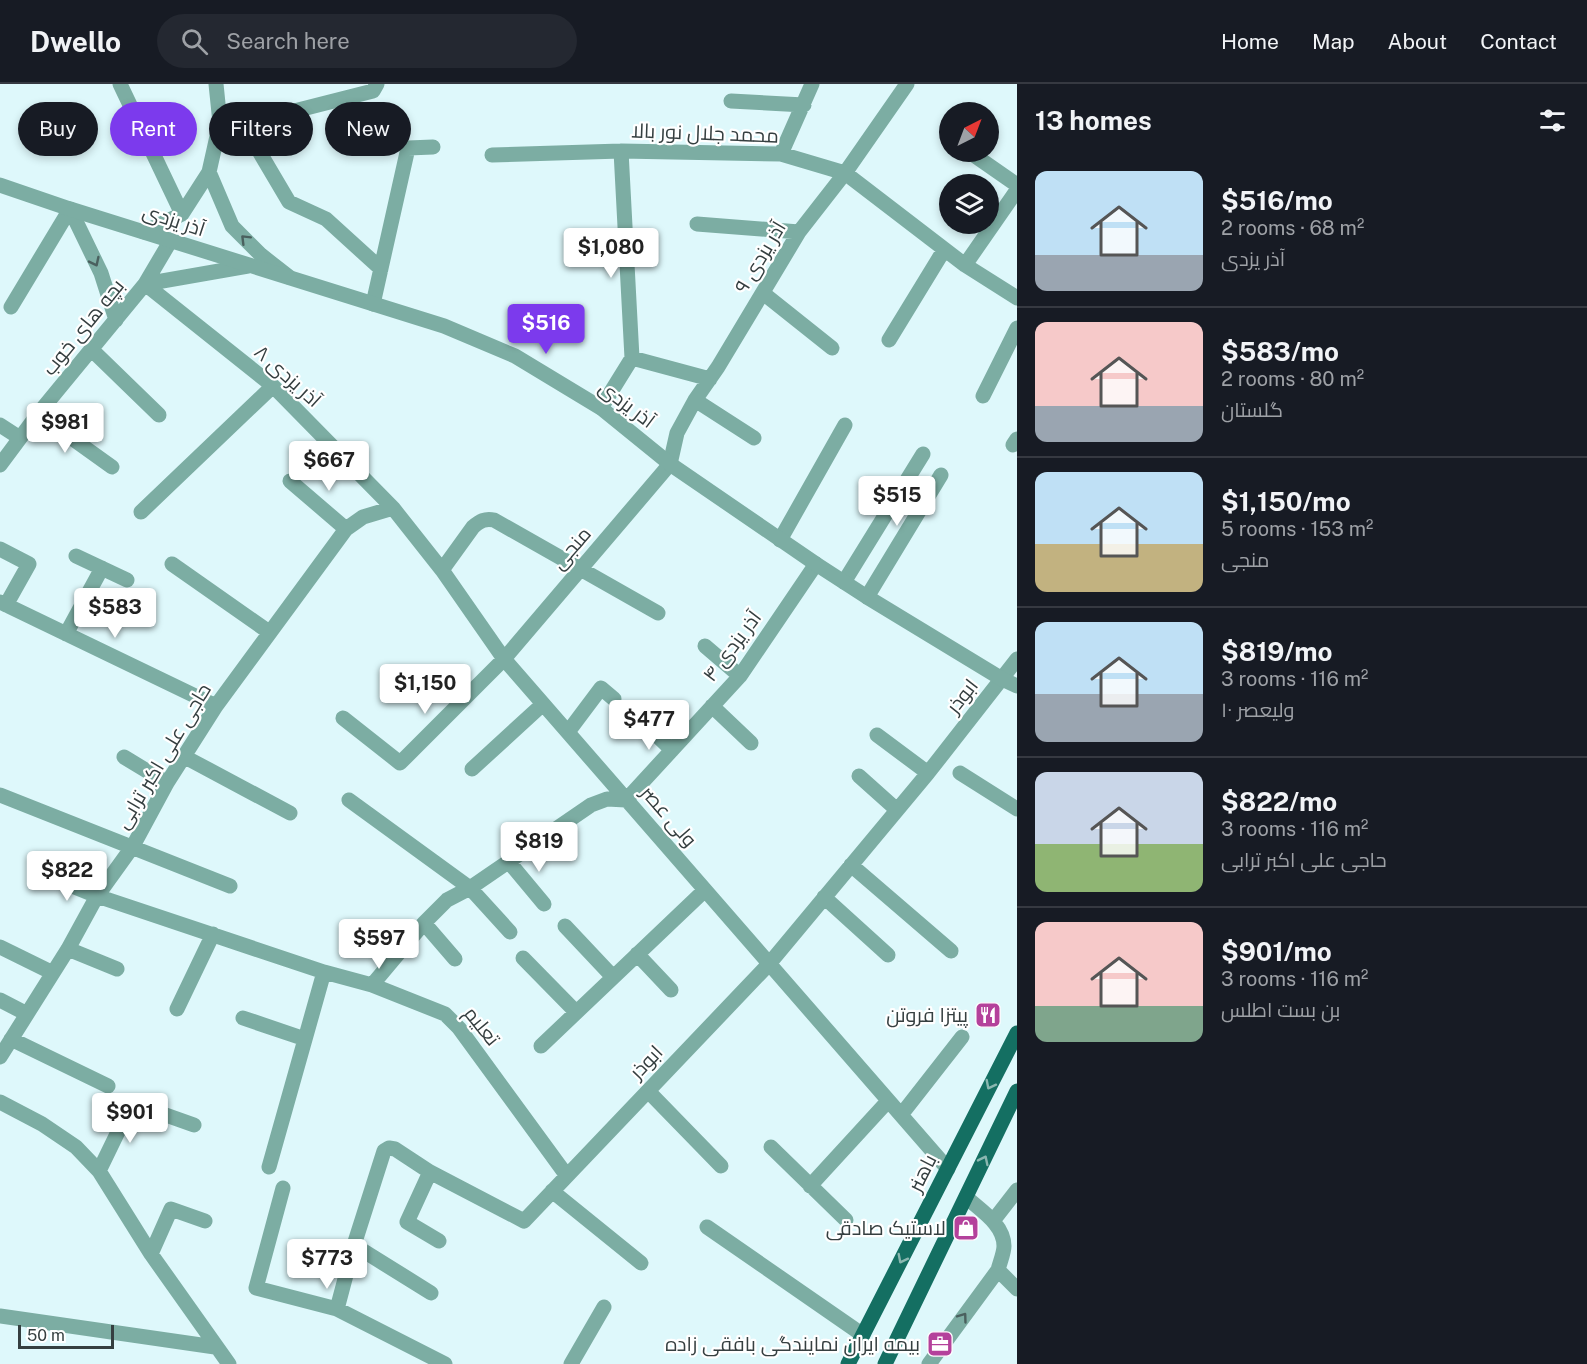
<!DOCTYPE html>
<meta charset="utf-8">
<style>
:root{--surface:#171b24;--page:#242831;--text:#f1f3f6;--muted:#9ea1a6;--line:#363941;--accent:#7c3aed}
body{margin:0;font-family:"Public Sans",Cairo,sans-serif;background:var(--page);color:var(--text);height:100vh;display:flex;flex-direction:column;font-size:22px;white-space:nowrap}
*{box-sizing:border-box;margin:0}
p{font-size:20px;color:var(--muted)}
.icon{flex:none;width:33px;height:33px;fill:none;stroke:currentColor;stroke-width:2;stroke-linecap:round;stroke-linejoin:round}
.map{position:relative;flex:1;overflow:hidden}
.details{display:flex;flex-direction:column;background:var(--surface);width:570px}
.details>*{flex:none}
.guide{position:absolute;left:18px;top:18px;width:570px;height:54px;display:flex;gap:12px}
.needle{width:39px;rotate:42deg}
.fabs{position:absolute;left:939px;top:18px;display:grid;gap:12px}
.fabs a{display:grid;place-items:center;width:60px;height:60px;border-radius:50%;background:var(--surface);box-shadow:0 3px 9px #0003;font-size:30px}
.scale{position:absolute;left:18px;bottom:15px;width:96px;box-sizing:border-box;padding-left:6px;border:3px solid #353f40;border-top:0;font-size:16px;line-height:21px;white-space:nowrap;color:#353f40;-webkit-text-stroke:4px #fff;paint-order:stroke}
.price{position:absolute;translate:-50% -51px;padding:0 14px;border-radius:6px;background:#fff;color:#222;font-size:20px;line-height:39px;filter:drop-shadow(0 2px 3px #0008)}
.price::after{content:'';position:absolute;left:50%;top:36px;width:18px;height:14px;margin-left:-9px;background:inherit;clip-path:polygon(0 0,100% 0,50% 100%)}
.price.on{background:var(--accent);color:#fff}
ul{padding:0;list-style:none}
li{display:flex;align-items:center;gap:18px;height:150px;padding:0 18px}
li+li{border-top:2px solid var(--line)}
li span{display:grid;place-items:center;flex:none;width:168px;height:120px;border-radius:12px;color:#555}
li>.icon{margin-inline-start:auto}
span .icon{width:72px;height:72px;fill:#fffc;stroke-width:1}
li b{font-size:26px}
h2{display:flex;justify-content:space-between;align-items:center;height:72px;padding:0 18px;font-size:26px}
.chip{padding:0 21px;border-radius:27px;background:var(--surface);box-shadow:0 3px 9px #0003;font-size:21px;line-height:54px}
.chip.on{background:var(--accent);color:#fff}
header{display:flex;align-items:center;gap:36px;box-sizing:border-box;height:84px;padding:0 30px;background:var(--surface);border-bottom:2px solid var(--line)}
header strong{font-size:28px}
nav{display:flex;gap:33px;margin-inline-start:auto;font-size:21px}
.search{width:420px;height:54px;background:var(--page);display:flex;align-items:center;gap:15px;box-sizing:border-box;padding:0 21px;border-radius:33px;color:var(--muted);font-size:22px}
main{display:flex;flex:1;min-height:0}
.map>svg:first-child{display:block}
</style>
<header>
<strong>Dwello</strong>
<div class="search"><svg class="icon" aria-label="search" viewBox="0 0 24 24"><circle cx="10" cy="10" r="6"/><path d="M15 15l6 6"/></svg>Search here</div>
<nav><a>Home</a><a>Map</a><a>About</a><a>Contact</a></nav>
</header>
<main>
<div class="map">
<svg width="1017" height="1280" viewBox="0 0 1017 1280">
<rect width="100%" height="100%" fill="#def8fb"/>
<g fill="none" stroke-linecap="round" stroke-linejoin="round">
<!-- minor -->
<path stroke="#7cada3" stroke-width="15" d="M 120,0 L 182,130
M 349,13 L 357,49
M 731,17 L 804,21
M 220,39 L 243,40 L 373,7 L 377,0
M 243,40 L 289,118 L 326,135 L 381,185
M 122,57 L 141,43
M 971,69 L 1017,101
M 781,70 L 812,0
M 492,71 L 621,67 L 781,70 L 845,89 L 965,181 L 1017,214
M 209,88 L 232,142 L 261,171 L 289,193
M 70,125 L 101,189 L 116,236
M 697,140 L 799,148
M 144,148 L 182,130 L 209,88 L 220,39 L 216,0
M 965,181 L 1017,106
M 145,200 L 273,302 L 393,424 L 442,486 L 504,575 L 948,1085
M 145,200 L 248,182
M 763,209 L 832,264
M 373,220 L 408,64 L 433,63
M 11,223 L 70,125
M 889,256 L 944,166
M 92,266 L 159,331
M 632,274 L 710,295
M 983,312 L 1017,244
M 695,316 L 754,354
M 601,324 L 632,274 L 621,67
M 38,330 L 112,383
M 0,341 L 20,354
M 1013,361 L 1017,355
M 0,381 L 38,330 L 145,200 L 171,156
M 290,397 L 346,445
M 141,428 L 273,302
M 780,456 L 845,341
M 0,465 L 29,480 L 6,521
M 76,472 L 127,496
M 172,480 L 269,548
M 442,486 L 473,443 C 480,437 485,434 494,436 L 658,529
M 844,498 L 923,370
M 867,513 L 941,391
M 0,518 L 216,622
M 66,550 L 102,484
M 705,562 L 740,592
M 712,622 L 751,659
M 343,634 L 400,679 L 504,575 L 670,380 L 677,349 L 695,316 L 718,283 L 799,148 L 845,89 L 907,0
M 649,644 L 672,666
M 568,648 L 601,604 L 614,615
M 877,651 L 928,689
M 183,672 L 290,729
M 124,673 L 167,699
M 472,685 L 543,620
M 960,689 L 1017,725
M 859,692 L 897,726
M 0,711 L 230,802
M 349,716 L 470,804 L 510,848
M 509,778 L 544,820
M 851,781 L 951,867
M 50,793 L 97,812 L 324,888 L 372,901 L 445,930 L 459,944 L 567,1092
M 824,813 L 888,871
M 424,839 L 455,875
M 565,842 L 613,893
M 0,863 L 53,889
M 68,865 L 117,885
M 637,870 L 671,906
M 523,874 L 576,928
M 372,901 L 424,839 L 447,816 L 470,804 L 591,721 L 607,715 L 626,716 L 740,592 L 816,480
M 0,916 L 27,930
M 177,925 L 213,850
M 243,934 L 305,955
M 11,955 L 108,1002
M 541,962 L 705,806
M 0,973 L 68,865 L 97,812 L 133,762 L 167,699 L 216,622 L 346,445 L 363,433 L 393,424
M 648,1007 L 721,1082
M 0,1018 L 42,1040 L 76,1063 L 99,1087 L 151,1170 L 229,1280
M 901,1031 L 962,953
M 771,1063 L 846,1136
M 269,1083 L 324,888
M 99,1087 L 132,1019 L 194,1041
M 430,1088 L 407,1138 L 439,1157
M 810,1102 L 888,1017
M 283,1104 L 256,1204 L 337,1225 L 445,1280
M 552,1107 L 641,1179
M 966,1113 C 980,1126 1004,1140 1004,1162 C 1004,1169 1000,1178 998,1186 L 1017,1205
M 993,1137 L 1017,1106
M 707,1143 L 863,1251
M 354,1161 L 431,1209
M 151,1170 L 171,1125 L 205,1137
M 337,1225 L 354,1161 L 384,1067 L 389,1064 L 395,1065 L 430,1088 L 524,1137 L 769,880 L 928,689 L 1017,575
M 0,1232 L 215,1263
M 571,1280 L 604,1223
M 929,1280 L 998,1186"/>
<!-- tertiary -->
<path stroke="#7cada3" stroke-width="15" d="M 0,101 L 70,125 L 444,242 L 515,272 L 601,324 L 670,380 L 816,480 L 867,513 L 1002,595 L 1017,602"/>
<!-- primary -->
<path stroke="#146f62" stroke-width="15" d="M 848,1280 L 1017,949
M 885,1280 L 1017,1007"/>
</g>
<!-- one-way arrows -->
<defs><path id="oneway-chevron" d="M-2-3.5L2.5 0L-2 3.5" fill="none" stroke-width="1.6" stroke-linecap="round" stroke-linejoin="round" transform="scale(1.5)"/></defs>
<g stroke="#4a605e">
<use href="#oneway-chevron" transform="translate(245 155) rotate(-135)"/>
<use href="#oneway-chevron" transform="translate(95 178) rotate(64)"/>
<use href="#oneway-chevron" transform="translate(963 1233) rotate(-54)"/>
</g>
<g stroke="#8ab7b0">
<use href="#oneway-chevron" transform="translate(990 1001) rotate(117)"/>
<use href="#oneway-chevron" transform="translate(984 1076) rotate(-64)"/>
<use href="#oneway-chevron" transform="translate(902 1175) rotate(117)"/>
</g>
<!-- icons -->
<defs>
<g id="restaurant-square" transform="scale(1.35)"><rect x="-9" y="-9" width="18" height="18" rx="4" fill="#b4419b" stroke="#fff"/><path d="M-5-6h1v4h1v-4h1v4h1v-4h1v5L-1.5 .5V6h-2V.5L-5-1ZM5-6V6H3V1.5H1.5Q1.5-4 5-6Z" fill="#fff"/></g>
<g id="shop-square" transform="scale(1.35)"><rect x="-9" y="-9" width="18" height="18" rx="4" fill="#b4419b" stroke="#fff"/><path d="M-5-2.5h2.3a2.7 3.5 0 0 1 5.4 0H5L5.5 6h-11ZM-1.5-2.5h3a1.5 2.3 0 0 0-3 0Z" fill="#fff"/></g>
<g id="office-square" transform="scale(1.35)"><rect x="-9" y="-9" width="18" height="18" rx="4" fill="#b4419b" stroke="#fff"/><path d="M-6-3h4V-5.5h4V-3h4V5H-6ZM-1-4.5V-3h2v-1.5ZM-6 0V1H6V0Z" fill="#fff"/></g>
</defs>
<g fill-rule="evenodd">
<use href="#restaurant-square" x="988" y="931"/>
<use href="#shop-square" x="966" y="1144"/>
<use href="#office-square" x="940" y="1260"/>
</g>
<g text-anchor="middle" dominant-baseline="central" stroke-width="4.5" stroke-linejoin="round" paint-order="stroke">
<!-- street labels -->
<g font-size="20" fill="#353f40" stroke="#fff">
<text transform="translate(705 49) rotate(2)">محمد جلال نور بالا</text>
<text transform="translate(174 136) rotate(18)">آذر یزدی</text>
<text transform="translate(760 173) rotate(-59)">آذر یزدی ۹</text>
<text transform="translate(83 243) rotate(-51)">بچه های خوب</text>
<text transform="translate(288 292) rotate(42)">۸ آذر یزدی</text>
<text transform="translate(627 320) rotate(37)">آذر یزدی</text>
<text transform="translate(571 464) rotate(-49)">منجی</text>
<text transform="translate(732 562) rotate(-53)">۴ آذر یزدی</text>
<text transform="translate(962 612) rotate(-52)">ابوذر</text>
<text transform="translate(163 672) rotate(-59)">حاجی علی اکبر ترابی</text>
<text transform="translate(669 732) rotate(49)">ولی عصر</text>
<text transform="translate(482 942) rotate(51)">تعلیم</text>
<text transform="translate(646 978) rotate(-46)">ابوذر</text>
<text transform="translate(922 1089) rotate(-63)">باهنر</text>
</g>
<!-- poi labels -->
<g font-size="20" fill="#353f40" stroke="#fff" text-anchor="end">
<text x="968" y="931">پیتزا فروتن</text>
<text x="946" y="1144">لاستیک صادقی</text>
<text x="920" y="1260">بیمه ایران نمایندگی بافقی زاده</text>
</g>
</g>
</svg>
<div class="fabs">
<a><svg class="needle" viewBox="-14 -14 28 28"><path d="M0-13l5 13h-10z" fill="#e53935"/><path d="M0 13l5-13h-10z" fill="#9ea1a6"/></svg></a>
<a><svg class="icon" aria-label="layers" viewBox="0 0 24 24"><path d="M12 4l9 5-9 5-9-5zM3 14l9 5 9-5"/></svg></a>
</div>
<div class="scale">50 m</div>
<b class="price" style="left:611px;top:195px">$1,080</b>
<b class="price on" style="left:546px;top:271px">$516</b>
<b class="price" style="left:65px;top:370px">$981</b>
<b class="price" style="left:329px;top:408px">$667</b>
<b class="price" style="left:897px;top:443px">$515</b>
<b class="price" style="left:115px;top:555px">$583</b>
<b class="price" style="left:425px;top:631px">$1,150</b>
<b class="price" style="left:649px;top:667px">$477</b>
<b class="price" style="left:539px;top:789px">$819</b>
<b class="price" style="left:67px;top:818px">$822</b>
<b class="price" style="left:379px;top:886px">$597</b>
<b class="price" style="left:130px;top:1060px">$901</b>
<b class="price" style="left:327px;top:1206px">$773</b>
<div class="guide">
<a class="chip">Buy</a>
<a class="chip on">Rent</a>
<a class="chip">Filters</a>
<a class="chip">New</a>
</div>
</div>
<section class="details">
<h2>13 homes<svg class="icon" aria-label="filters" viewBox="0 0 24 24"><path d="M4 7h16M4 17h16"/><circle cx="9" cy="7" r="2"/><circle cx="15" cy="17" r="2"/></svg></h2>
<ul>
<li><span style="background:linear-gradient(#bfe0f5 70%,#9aa5b1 0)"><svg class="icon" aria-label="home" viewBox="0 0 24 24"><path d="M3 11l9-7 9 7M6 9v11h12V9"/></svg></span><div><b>$516/mo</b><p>2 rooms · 68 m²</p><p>آذر یزدی</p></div></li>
<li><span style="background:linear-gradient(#f6c9c9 70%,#9aa5b1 0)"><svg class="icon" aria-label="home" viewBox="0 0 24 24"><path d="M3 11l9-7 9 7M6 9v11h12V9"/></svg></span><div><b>$583/mo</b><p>2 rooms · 80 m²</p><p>گلستان</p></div></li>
<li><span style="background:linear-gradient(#bfe0f5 60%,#c2b280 0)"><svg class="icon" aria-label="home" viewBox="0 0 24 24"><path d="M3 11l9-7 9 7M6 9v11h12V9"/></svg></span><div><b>$1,150/mo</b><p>5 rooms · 153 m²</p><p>منجی</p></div></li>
<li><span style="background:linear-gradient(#bfe0f5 60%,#9aa5b1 0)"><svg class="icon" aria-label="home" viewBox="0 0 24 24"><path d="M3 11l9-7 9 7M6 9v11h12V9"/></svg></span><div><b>$819/mo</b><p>3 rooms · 116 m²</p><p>۱۰ ولیعصر</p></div></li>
<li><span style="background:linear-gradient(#c9d6e8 60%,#8fb573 0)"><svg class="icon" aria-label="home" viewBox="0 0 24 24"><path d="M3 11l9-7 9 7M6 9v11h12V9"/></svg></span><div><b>$822/mo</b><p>3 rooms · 116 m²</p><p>حاجی علی اکبر ترابی</p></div></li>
<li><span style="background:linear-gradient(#f6c9c9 70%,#7fa58c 0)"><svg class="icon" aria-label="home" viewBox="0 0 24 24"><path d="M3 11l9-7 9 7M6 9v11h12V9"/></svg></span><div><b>$901/mo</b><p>3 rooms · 116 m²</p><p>بن بست اطلس</p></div></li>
</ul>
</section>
</main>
